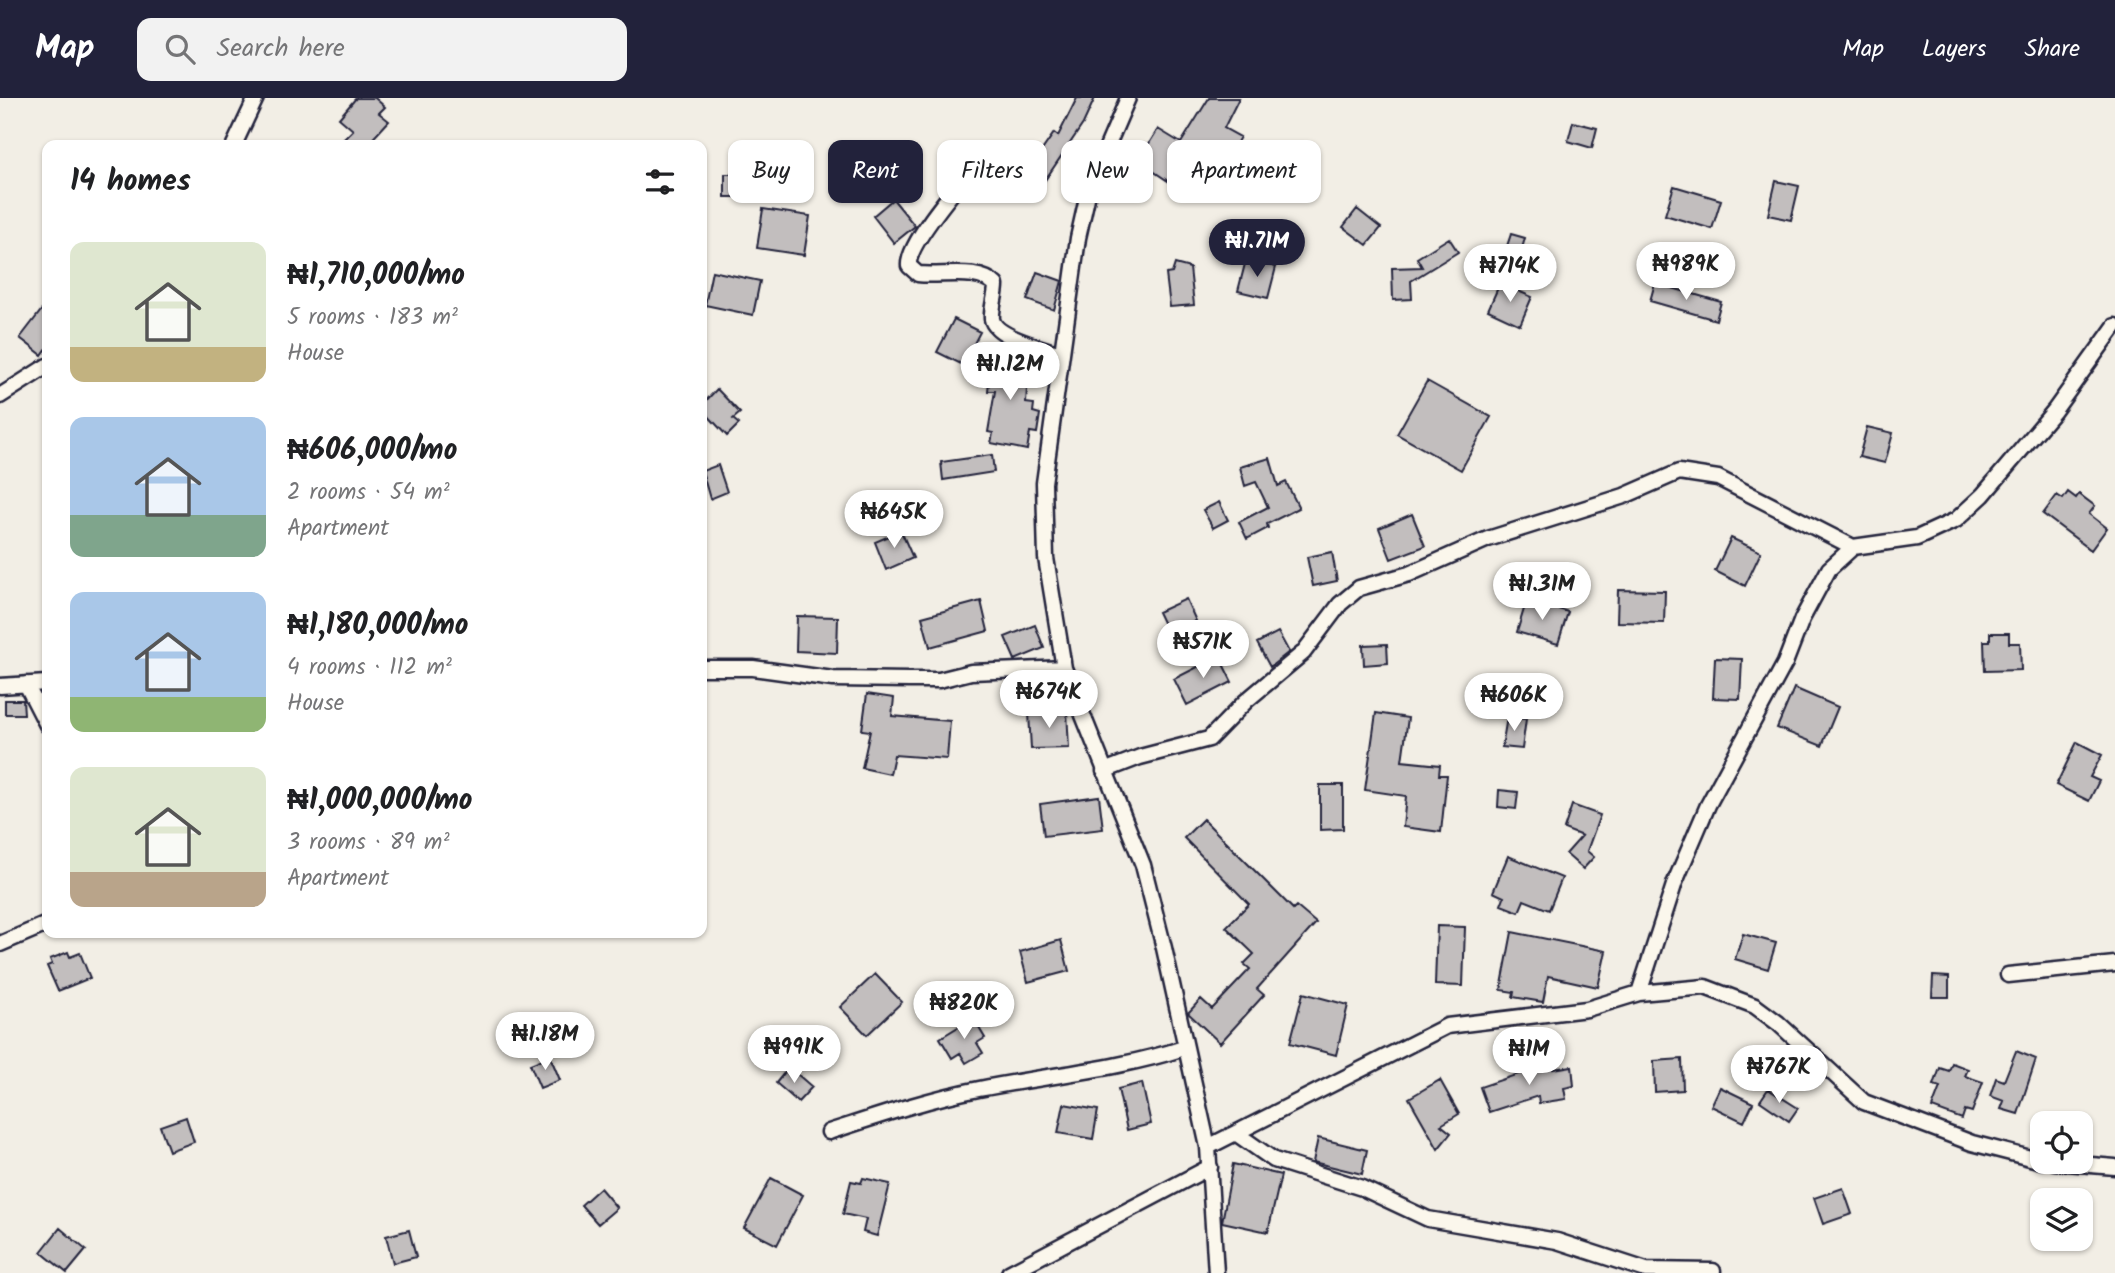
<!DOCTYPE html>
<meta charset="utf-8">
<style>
:root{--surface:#fff;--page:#f2f2f2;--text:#202124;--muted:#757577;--accent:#22223b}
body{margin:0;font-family:Kalam,sans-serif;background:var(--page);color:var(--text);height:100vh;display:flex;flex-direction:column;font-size:26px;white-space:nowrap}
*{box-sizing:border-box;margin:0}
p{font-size:23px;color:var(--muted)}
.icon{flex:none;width:38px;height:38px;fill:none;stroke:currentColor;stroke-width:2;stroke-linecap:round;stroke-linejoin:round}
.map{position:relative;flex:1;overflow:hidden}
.drawer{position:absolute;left:42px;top:42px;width:665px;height:798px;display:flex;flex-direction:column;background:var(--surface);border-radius:14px;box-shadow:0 2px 5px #0004}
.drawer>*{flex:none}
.banner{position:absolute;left:728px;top:42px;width:665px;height:63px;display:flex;gap:14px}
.buttons{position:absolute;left:2030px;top:1013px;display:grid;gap:14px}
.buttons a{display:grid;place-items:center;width:63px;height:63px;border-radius:14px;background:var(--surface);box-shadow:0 2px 5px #0004;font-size:35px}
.price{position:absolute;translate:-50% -60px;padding:0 16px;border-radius:24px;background:#fff;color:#222;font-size:23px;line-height:46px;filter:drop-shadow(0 2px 4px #0008)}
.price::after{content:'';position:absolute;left:50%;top:42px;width:21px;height:16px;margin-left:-10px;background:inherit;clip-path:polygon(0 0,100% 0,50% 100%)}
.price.selected{background:var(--accent);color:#fff}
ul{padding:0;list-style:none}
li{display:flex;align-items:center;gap:21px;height:175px;padding:0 28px}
li span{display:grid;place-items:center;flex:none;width:196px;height:140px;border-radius:14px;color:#555}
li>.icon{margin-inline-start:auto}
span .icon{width:84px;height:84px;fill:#fffc;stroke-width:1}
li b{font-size:30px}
h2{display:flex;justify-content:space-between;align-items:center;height:84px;padding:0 28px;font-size:30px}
.chip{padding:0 24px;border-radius:14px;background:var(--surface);box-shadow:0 2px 5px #0004;font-size:24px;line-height:63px}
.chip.selected{background:var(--accent);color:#fff}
header{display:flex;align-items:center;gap:42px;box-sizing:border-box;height:98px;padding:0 35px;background:var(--accent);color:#fff}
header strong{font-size:33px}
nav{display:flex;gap:38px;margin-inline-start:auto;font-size:24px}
.search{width:490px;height:63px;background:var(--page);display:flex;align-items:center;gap:18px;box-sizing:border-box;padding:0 24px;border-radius:14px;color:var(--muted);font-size:26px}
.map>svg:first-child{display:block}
</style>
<header>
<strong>Map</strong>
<div class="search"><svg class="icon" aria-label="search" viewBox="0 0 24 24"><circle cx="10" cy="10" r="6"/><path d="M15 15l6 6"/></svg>Search here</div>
<nav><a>Map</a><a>Layers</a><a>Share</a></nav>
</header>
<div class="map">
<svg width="2115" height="1175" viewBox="0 0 2115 1175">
<rect width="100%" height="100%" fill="#f2eee5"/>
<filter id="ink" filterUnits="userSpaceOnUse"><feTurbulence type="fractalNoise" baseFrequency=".0143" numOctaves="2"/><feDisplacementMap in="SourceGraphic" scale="14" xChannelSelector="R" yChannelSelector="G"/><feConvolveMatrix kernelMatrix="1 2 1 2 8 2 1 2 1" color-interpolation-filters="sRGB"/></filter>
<g filter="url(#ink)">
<!-- building -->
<path fill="#c2bebe" stroke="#22223b" stroke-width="2" d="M 356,0 L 375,0 L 385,9 L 379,15 L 389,23 L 367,47 L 338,47 L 353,32 L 339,20 Z
M 1077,0 L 1095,0 L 1083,26 L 1043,85 L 1027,74 L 1054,35 L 1058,38 Z
M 1209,0 L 1239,0 L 1224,30 L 1240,39 L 1225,65 L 1199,54 L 1177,89 L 1138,63 L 1158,31 L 1181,45 Z
M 1573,24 L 1597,30 L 1592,50 L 1568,43 Z
M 725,76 L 750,76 L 750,99 L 725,99 Z
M 1776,83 L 1799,88 L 1791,122 L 1768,117 Z
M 1674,88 L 1721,102 L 1712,131 L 1665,117 Z
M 893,101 L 915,128 L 894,145 L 873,118 Z
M 763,111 L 810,118 L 804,157 L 757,150 Z
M 1357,111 L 1381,130 L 1367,147 L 1343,129 Z
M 1511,136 L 1525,140 L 1519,161 L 1504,157 Z
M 1449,140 L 1458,154 L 1411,183 L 1412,201 L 1393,202 L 1392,170 L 1422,169 L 1417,160 Z
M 1246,162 L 1276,169 L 1268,200 L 1238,193 Z
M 1175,166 L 1190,170 L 1194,207 L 1170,209 L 1166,176 L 1172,175 Z
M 712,173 L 760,183 L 753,217 L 705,207 Z
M 1037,174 L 1062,183 L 1054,212 L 1027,202 Z
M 1500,185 L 1532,199 L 1520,227 L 1488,212 Z
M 1655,185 L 1721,204 L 1716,222 L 1650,203 Z
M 47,205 L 47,250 L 42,257 L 20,240 Z
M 954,221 L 980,234 L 963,267 L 937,254 Z
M 985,258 L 1029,260 L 1026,305 L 1034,306 L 1033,314 L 1040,316 L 1037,335 L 1030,334 L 1027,352 L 991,345 L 993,335 L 988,334 L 995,293 L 988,293 L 989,283 L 983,283 Z
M 1427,283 L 1491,319 L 1461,372 L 1397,336 Z
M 717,291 L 740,315 L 733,321 L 739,326 L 727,338 L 702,311 L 702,307 Z
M 1867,329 L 1893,335 L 1885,365 L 1859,359 Z
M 992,357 L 994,374 L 943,382 L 941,364 Z
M 1270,360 L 1278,388 L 1286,384 L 1299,410 L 1267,426 L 1268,430 L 1247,441 L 1239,424 L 1268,409 L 1256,384 L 1245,388 L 1240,369 Z
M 718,367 L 727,394 L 710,401 L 702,373 Z
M 2068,394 L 2076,400 L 2079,396 L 2095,408 L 2089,416 L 2107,430 L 2091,452 L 2043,416 L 2057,397 L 2063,401 Z
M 1219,404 L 1228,422 L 1213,430 L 1203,412 Z
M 1412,416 L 1425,448 L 1391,461 L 1379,430 Z
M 901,433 L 913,460 L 886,472 L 875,444 Z
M 1731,440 L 1761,454 L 1745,488 L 1715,473 Z
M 1332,454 L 1337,483 L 1313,488 L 1307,459 Z
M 1618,492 L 1665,493 L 1664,525 L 1617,524 Z
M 1186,501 L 1196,523 L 1168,535 L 1158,514 Z
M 1527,501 L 1568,514 L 1558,546 L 1517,534 Z
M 981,503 L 988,533 L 930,549 L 922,519 Z
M 797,518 L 838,519 L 837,555 L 796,553 Z
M 1035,527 L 1044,550 L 1015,562 L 1005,539 Z
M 1278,534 L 1289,554 L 1270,569 L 1257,545 Z
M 1990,535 L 2009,535 L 2009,545 L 2020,545 L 2021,572 L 1985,573 L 1984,543 L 1990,543 Z
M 1387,546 L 1388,565 L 1364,567 L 1363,547 Z
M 1219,558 L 1232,584 L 1187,607 L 1174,581 Z
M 1715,560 L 1742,561 L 1740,601 L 1713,600 Z
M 1794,590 L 1838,609 L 1822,648 L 1777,630 Z
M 867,596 L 894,600 L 892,618 L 950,623 L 947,661 L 894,657 L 890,676 L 862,670 L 870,633 L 862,632 Z
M 5,602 L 23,602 L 24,616 L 5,616 Z
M 1067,613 L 1069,650 L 1031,651 L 1029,615 Z
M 1376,615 L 1408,620 L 1402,663 L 1440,667 L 1439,677 L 1447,677 L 1441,734 L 1403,729 L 1406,698 L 1365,692 Z
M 1507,619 L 1526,621 L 1522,651 L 1502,649 Z
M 2077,644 L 2102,657 L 2090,679 L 2099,683 L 2089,703 L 2056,687 Z
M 1320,687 L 1343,687 L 1343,731 L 1320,732 Z
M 1499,692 L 1518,694 L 1516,711 L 1498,709 Z
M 1099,698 L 1103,731 L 1044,738 L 1040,706 Z
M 1572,707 L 1600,717 L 1587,753 L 1594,759 L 1583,771 L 1566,756 L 1582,738 L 1564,731 Z
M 1203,721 L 1293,811 L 1296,808 L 1316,825 L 1257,891 L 1264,897 L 1220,945 L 1188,915 L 1201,901 L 1212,911 L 1250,871 L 1244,866 L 1254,856 L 1226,829 L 1249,806 L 1184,740 Z
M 1508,758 L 1562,780 L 1549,812 L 1524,802 L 1519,814 L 1501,807 L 1504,799 L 1493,794 Z
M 1437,828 L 1465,829 L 1463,888 L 1435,887 Z
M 1512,834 L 1606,853 L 1598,889 L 1548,878 L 1543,904 L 1513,899 L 1514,894 L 1501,892 Z
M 1743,836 L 1776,845 L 1768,871 L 1735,861 Z
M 1061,842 L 1069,873 L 1028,884 L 1020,854 Z
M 68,854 L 70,859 L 80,855 L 90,880 L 58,893 L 47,868 L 52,866 L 50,861 Z
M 875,876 L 902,904 L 867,937 L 840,909 Z
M 1933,878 L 1949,879 L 1949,899 L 1932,899 Z
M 1303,895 L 1348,907 L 1336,957 L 1290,945 Z
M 973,920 L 985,940 L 977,945 L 983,955 L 966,965 L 960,955 L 952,960 L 940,940 Z
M 2016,953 L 2036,961 L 2018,1016 L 2001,1011 L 2004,1003 L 1990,998 L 1996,980 L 2004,983 Z
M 550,958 L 560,982 L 540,990 L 530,966 Z
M 1682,961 L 1683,992 L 1655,994 L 1654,963 Z
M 1551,964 L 1553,971 L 1572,968 L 1574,988 L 1564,990 L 1566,1001 L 1539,1005 L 1538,998 L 1489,1014 L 1480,989 L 1539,969 L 1538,966 Z
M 1952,965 L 1968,971 L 1965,978 L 1983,984 L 1972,1014 L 1965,1012 L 1962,1021 L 1932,1010 L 1940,989 L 1934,987 L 1940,970 L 1949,973 Z
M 789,969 L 812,989 L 798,1004 L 776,985 Z
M 1440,982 L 1459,1016 L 1441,1027 L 1451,1035 L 1438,1051 L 1409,1000 Z
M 1142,985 L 1151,1026 L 1127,1032 L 1118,991 Z
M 1720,989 L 1753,1005 L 1744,1024 L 1711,1008 Z
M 1768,991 L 1798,1010 L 1789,1023 L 1760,1003 Z
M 1064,1006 L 1098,1012 L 1093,1041 L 1058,1035 Z
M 186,1019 L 194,1044 L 169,1053 L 160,1028 Z
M 1318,1040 L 1367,1052 L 1362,1076 L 1313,1064 Z
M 1233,1066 L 1281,1077 L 1268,1134 L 1222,1124 Z
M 771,1080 L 803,1097 L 777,1147 L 744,1130 Z
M 863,1080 L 890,1086 L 877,1138 L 863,1134 L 866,1121 L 843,1116 L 851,1083 L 861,1085 Z
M 600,1090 L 617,1110 L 598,1126 L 581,1107 Z
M 1843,1090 L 1852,1116 L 1823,1126 L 1814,1100 Z
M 60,1130 L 86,1152 L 67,1175 L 41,1154 Z
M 409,1132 L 416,1159 L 393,1165 L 386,1138 Z"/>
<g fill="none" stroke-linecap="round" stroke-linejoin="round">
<!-- minor casing -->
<g stroke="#22223b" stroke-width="19">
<path id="minor" d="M 1128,0 L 1089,91 L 1078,140 L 1044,385 L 1046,460 L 1064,570 L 1143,767 L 1164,850 L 1208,1049 L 1216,1175
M 234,47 L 256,0
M 985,55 C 968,76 906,145 909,168 L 918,176 C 942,179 978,169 996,187 C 996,198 991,210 992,221 C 995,239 1045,251 1061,256
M 0,298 L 47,268
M 702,570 L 753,570 L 833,581 L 910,582 L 939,582 L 971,574 L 1064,570
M 26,586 L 47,627
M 0,588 L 47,585
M 1104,673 L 1140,659 L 1209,641 L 1246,603 L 1303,555 L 1340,506 L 1359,490 L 1409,476 L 1488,441 L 1624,398 L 1679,374 L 1718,380 L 1853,449
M 0,846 L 47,826
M 2008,877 L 2115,866
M 1639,895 L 1675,784 L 1708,707 L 1785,565 L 1802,521 L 1829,471 L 1853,449 L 1917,440 L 1956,422 L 1983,397 L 2054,313 L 2115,228
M 829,1034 C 878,1018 928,1001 979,991 C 1048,977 1117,972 1184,950
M 1237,1036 L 1274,1062 L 1362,1090 L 1428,1121 L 1557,1143 L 1646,1172 L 1713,1173
M 1208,1049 L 1447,928 L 1587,911 L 1639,895 L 1705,889 L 1755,908 L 1778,925 L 1864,1004 L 1972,1045 L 2042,1063
M 2055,1064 L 2115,1069
M 1009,1175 L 1210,1069"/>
</g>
<!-- minor -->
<use href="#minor" stroke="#fbf7ec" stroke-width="14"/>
</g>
</g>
</svg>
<div class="buttons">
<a><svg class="icon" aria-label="locate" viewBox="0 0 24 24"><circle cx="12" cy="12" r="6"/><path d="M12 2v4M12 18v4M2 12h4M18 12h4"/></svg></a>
<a><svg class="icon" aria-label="layers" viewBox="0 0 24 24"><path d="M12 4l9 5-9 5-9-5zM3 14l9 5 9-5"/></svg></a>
</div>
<b class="price selected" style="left:1257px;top:181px">₦1.71M</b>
<b class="price" style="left:1686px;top:204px">₦989K</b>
<b class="price" style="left:1510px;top:206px">₦714K</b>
<b class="price" style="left:1010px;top:304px">₦1.12M</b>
<b class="price" style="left:894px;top:452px">₦645K</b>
<b class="price" style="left:1542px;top:524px">₦1.31M</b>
<b class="price" style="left:1203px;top:582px">₦571K</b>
<b class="price" style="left:1049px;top:632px">₦674K</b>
<b class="price" style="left:1514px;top:635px">₦606K</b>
<b class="price" style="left:964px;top:943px">₦820K</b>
<b class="price" style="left:545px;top:974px">₦1.18M</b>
<b class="price" style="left:794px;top:987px">₦991K</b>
<b class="price" style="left:1529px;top:989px">₦1M</b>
<b class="price" style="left:1779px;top:1007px">₦767K</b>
<div class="banner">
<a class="chip">Buy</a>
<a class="chip selected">Rent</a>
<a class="chip">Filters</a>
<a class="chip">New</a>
<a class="chip">Apartment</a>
</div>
<section class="drawer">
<h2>14 homes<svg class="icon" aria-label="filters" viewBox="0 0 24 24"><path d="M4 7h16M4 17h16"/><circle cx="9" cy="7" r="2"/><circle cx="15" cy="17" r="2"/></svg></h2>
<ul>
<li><span style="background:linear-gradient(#dfe7d0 75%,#c2b280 0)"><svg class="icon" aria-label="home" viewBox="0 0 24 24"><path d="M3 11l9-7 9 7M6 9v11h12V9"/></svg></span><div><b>₦1,710,000/mo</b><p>5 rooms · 183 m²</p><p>House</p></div></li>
<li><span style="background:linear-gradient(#a9c7e8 70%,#7fa58c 0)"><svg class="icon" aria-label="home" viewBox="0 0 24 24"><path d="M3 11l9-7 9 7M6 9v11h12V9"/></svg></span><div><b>₦606,000/mo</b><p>2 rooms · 54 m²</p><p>Apartment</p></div></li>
<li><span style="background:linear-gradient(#a9c7e8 75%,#8fb573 0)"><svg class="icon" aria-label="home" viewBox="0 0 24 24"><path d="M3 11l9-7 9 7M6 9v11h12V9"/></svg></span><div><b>₦1,180,000/mo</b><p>4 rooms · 112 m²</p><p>House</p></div></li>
<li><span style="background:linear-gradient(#dfe7d0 75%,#b9a48a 0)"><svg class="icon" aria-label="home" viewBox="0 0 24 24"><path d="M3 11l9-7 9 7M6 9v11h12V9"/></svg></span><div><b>₦1,000,000/mo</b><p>3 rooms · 89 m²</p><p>Apartment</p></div></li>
</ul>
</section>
</div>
